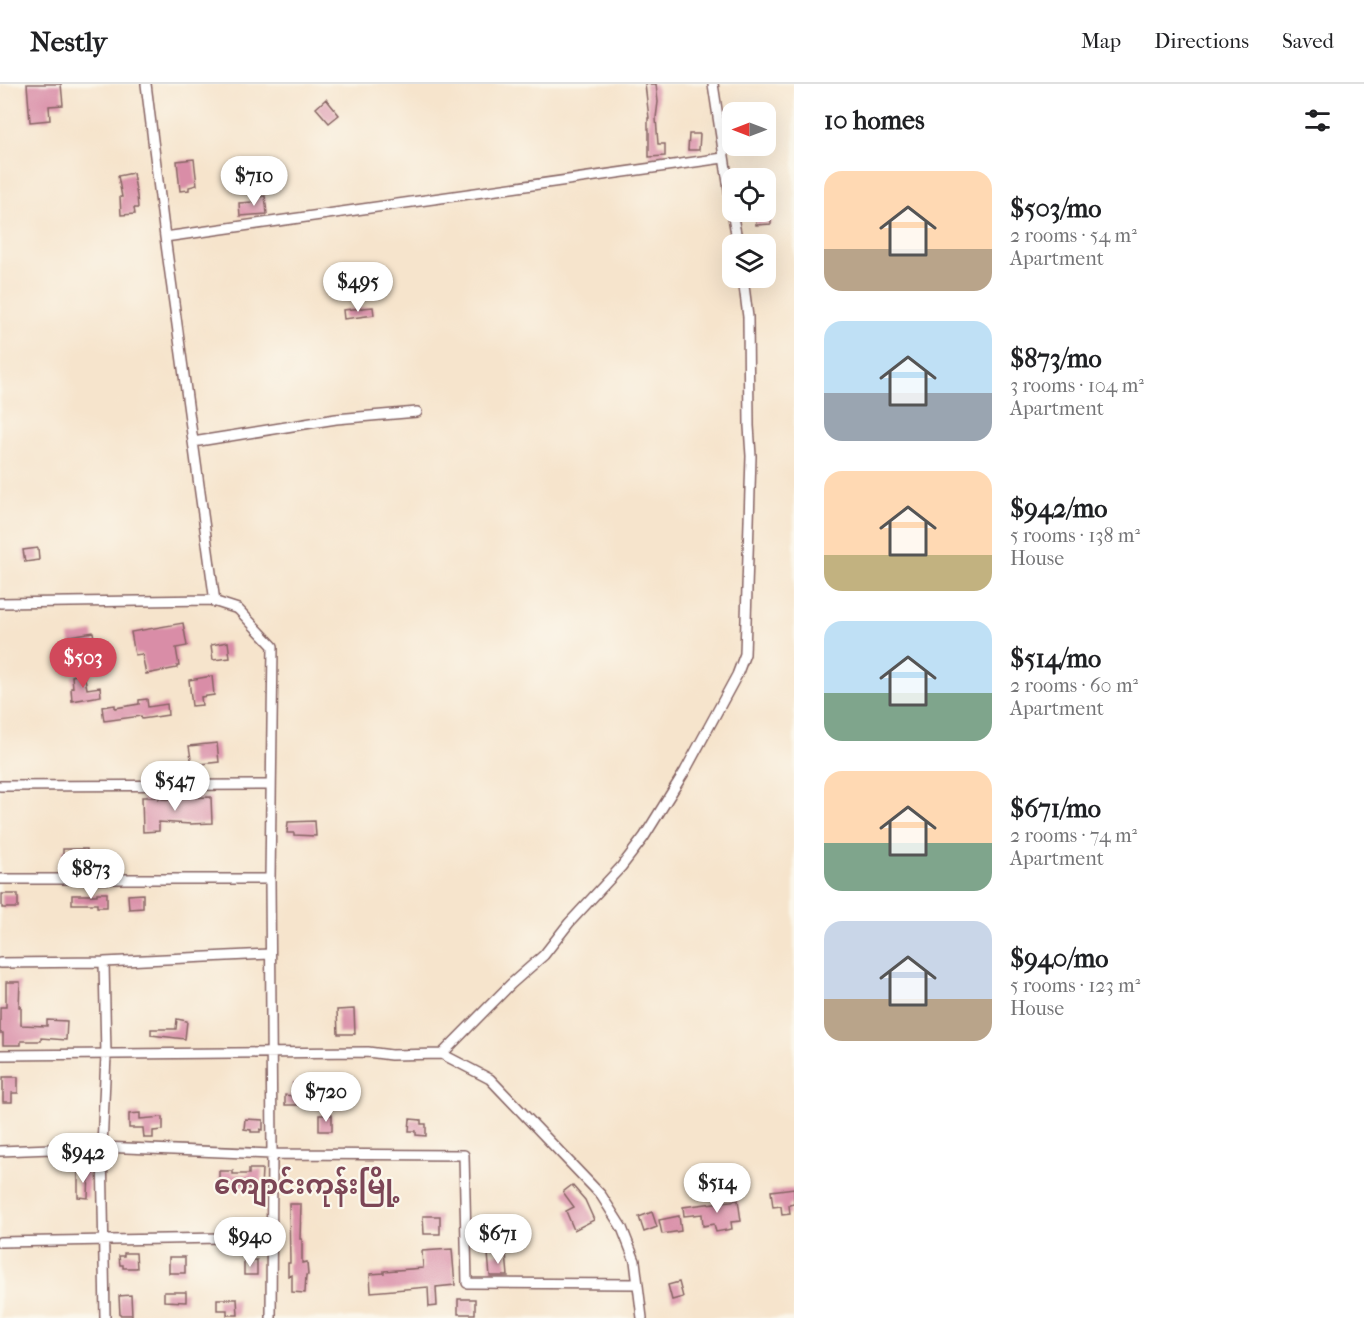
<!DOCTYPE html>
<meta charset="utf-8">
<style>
:root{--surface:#fff;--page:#f2f2f2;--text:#202124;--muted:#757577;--line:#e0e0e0;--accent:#d1495b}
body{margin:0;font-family:"IM FELL French Canon","Noto Sans Myanmar",serif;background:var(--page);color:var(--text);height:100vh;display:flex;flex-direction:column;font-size:22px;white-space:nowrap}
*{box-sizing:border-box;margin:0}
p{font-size:20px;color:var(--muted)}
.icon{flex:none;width:33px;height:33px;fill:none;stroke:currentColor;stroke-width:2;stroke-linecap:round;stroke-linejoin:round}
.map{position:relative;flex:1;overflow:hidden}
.sheet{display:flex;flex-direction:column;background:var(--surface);width:570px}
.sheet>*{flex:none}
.needle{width:39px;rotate:270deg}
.tools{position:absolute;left:722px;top:18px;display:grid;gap:12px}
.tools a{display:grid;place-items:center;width:54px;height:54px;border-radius:12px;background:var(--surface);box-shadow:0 6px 24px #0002;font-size:30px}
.price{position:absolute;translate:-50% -51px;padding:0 14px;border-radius:21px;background:#fff;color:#222;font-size:20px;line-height:39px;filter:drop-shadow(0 2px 3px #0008)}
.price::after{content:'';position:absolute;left:50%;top:36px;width:18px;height:14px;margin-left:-9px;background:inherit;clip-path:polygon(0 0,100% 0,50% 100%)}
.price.current{background:var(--accent);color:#fff}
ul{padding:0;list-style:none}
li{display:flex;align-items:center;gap:18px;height:150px;padding:0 30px}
li span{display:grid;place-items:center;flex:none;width:168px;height:120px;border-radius:18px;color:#555}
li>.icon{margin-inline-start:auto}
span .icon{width:72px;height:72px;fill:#fffc;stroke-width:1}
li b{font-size:26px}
h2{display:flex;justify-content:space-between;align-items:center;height:72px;padding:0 30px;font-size:26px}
header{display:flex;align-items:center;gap:36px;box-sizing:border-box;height:84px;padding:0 30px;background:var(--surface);border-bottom:2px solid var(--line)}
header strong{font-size:28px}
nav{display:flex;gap:33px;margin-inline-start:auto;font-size:21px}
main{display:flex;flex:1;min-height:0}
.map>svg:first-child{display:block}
</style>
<header>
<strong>Nestly</strong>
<nav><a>Map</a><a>Directions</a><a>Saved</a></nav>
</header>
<main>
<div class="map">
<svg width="794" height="1234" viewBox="0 0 794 1234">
<rect width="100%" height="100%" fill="#fbf7ec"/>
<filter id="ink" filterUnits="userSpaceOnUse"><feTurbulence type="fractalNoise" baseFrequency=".0167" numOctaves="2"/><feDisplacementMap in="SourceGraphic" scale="12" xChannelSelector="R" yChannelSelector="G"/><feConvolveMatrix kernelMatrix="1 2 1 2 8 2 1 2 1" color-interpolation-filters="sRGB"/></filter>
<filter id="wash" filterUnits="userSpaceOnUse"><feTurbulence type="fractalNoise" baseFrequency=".008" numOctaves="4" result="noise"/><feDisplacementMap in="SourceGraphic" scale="24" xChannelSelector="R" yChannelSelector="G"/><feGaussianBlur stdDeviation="1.35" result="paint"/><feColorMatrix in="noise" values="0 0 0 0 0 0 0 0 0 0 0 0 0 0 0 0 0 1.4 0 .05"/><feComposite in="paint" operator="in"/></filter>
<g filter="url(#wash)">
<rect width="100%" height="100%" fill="#f6e4cc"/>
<g id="blocks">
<!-- building -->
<path fill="#d98da7" d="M 27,0 L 61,0 L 63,21 L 49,22 L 50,36 L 30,38 Z
M 645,0 L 656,0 L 658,18 L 656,34 L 658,60 L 665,60 L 665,72 L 649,73 L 649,45 L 648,45 L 648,34 L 649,34 Z
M 326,15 L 339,31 L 329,39 L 316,24 Z
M 689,50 L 700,50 L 699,66 L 688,66 Z
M 194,75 L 197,101 L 189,103 L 189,106 L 180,107 L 177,77 Z
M 133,89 L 137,112 L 138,124 L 134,124 L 135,130 L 121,131 L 120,113 L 122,113 L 118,92 Z
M 265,112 L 267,130 L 240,132 L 239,119 L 254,118 L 253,114 Z
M 755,128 L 771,128 L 771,140 L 756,141 Z
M 373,223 L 374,231 L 344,235 L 343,226 Z
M 38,464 L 39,476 L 25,478 L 23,466 Z
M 183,539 L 187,562 L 176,564 L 179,582 L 177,582 L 177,584 L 146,590 L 142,570 L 135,571 L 131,548 Z
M 93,548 L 95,560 L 71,564 L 69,552 Z
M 228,558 L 230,574 L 213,576 L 211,561 Z
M 84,589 L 87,605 L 100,603 L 101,612 L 72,617 L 71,604 L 73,604 L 72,592 Z
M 212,592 L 214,611 L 201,613 L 202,621 L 192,622 L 189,596 Z
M 147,615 L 148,623 L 167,620 L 168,631 L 142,635 L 141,632 L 104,637 L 102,623 L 115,621 L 115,624 L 139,620 L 139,616 Z
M 217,659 L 219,678 L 192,681 L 189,662 Z
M 142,713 L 159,713 L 159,715 L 180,716 L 180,714 L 211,713 L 212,739 L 191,740 L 159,738 L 159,747 L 143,748 Z
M 315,737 L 316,752 L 294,751 L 294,749 L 287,749 L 288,738 Z
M 63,765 L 87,765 L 87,777 L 63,776 Z
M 97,809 L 107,809 L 107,823 L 97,823 L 97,820 L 72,820 L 72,811 L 97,811 Z
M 2,810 L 18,810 L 18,824 L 2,824 Z
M 143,810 L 143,824 L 129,825 L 128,811 Z
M 6,898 L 20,898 L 19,923 L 21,923 L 21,941 L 47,942 L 47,936 L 67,937 L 66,956 L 41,954 L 41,957 L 21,957 L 21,961 L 3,961 L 3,949 L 0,949 L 0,923 L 6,923 Z
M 354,925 L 355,950 L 338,950 L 337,926 Z
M 177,935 L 187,937 L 185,955 L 151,951 L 151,945 L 176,945 Z
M 3,993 L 18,993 L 18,1009 L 12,1009 L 12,1018 L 3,1018 Z
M 293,999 L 304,999 L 303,1021 L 285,1021 L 285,1011 L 293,1012 Z
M 140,1029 L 140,1035 L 163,1033 L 163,1046 L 153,1047 L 153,1054 L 144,1054 L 143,1044 L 129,1044 L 129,1030 Z
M 319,1031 L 332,1031 L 332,1047 L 319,1047 Z
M 245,1035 L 263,1036 L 263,1046 L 260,1045 L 260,1048 L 251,1048 L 251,1046 L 244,1045 Z
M 410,1035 L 421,1036 L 421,1040 L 426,1040 L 426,1052 L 416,1051 L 416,1047 L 409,1047 Z
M 249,1085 L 262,1085 L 261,1104 L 248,1104 L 248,1102 L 219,1102 L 219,1087 L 233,1087 L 233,1090 L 249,1090 Z
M 78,1086 L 89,1086 L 88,1114 L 78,1113 Z
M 572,1101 L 585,1116 L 594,1136 L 574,1146 L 566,1127 L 574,1123 L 563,1108 Z
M 794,1104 L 794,1120 L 789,1121 L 790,1130 L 782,1131 L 781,1122 L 773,1123 L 771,1107 Z
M 738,1116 L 741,1137 L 731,1138 L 732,1145 L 716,1148 L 714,1140 L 703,1142 L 702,1130 L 684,1132 L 683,1123 Z
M 289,1120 L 301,1120 L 300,1155 L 302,1155 L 302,1179 L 307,1178 L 308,1191 L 306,1191 L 305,1209 L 292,1208 L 292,1191 L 288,1192 L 288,1179 L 290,1179 Z
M 652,1128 L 657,1143 L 644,1148 L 639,1133 Z
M 423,1132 L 440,1132 L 440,1150 L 424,1150 Z
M 679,1132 L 681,1147 L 662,1150 L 659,1136 Z
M 452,1165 L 455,1201 L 436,1203 L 437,1222 L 429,1223 L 428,1203 L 371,1208 L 370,1190 L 384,1189 L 384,1187 L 423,1184 L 422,1167 Z
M 124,1169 L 136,1169 L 137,1184 L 123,1184 L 123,1181 L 120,1181 L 119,1172 L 124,1172 Z
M 506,1169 L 508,1192 L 490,1192 L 488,1170 Z
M 169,1173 L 185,1173 L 185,1189 L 169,1189 Z
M 244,1176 L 257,1176 L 257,1191 L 244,1191 Z
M 679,1198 L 683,1213 L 672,1216 L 668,1201 Z
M 164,1208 L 186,1208 L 186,1218 L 164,1217 Z
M 131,1211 L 132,1231 L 120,1231 L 119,1212 Z
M 217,1215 L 237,1215 L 238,1231 L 227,1231 L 227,1226 L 217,1226 Z
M 458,1215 L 475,1215 L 475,1230 L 458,1230 Z"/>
</g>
</g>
<g filter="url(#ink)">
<use href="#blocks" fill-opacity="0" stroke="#866463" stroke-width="1.5"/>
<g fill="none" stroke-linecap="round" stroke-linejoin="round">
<!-- minor casing -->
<g stroke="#866463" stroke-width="12">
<path id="minor" d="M 146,0 L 165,153 L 215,518
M 713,0 L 732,125
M 732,128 L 738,160
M 165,153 L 723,74
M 193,358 L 336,335 L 417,328
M 0,519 L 210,516 L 238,525 L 273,562 L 270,795 L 272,1070 L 271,1234
M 0,702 L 271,701
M 0,795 L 270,795
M 104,878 L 106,971 L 102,1063 L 105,1234
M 0,879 L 104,878 L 270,870
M 442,970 L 511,900 L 544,871 L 569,839 L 621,783 L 644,753 L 685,687 L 737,591 L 745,570 L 751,372 L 749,342 L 748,233 L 743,194
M 0,971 L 368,968 L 391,971 L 442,970 L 490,995 L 601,1111 L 622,1144 L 635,1177 L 642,1234
M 0,1067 L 102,1063 L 272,1070 L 464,1071 L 467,1199 L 638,1200
M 0,1158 L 271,1153"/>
</g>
<!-- minor -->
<use href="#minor" stroke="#fff" stroke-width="9"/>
</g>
</g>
<g text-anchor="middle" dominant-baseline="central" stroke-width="4.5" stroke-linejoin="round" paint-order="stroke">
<!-- district labels -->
<g font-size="26" font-weight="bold" fill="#7c4656" stroke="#fbf7ec">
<text x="307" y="1101">ကျောင်းကုန်းမြို့</text>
</g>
</g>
</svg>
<div class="tools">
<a><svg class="needle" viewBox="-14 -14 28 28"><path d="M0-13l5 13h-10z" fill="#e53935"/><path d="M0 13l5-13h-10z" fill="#757577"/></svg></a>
<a><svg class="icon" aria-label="locate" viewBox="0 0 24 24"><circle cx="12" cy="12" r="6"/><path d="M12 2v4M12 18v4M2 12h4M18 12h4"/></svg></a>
<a><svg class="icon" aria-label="layers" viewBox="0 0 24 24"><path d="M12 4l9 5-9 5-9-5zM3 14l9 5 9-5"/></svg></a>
</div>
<b class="price" style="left:254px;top:123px">$710</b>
<b class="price" style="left:358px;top:229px">$495</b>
<b class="price current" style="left:83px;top:605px">$503</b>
<b class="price" style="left:175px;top:728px">$547</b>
<b class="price" style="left:91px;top:816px">$873</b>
<b class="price" style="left:326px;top:1039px">$720</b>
<b class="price" style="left:83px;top:1100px">$942</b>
<b class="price" style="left:717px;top:1130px">$514</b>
<b class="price" style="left:498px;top:1181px">$671</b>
<b class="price" style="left:250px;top:1184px">$940</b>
</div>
<section class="sheet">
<h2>10 homes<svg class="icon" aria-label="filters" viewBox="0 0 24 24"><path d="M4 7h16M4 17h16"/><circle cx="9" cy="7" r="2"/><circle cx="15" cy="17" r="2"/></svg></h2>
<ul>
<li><span style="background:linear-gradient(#ffd9b3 65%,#b9a48a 0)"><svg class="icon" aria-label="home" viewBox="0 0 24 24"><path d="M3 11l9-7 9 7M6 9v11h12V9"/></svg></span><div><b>$503/mo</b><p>2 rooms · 54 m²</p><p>Apartment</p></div></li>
<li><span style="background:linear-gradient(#bfe0f5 60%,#9aa5b1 0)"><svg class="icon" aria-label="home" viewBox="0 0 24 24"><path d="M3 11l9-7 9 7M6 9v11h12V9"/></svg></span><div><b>$873/mo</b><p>3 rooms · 104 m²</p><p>Apartment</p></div></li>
<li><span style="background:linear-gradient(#ffd9b3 70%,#c2b280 0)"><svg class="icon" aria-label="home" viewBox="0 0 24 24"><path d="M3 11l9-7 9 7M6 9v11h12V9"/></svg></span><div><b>$942/mo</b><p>5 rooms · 138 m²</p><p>House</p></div></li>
<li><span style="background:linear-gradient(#bfe0f5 60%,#7fa58c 0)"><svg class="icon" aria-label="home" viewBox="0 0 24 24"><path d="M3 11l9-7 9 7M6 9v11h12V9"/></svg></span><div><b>$514/mo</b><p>2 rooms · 60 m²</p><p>Apartment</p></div></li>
<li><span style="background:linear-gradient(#ffd9b3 60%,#7fa58c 0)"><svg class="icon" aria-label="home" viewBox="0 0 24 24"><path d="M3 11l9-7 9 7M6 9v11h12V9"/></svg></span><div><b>$671/mo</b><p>2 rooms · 74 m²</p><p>Apartment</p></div></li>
<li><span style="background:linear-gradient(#c9d6e8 65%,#b9a48a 0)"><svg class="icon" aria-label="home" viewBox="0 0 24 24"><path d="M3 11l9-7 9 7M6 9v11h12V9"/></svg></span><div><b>$940/mo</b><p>5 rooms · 123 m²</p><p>House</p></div></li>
</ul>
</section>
</main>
